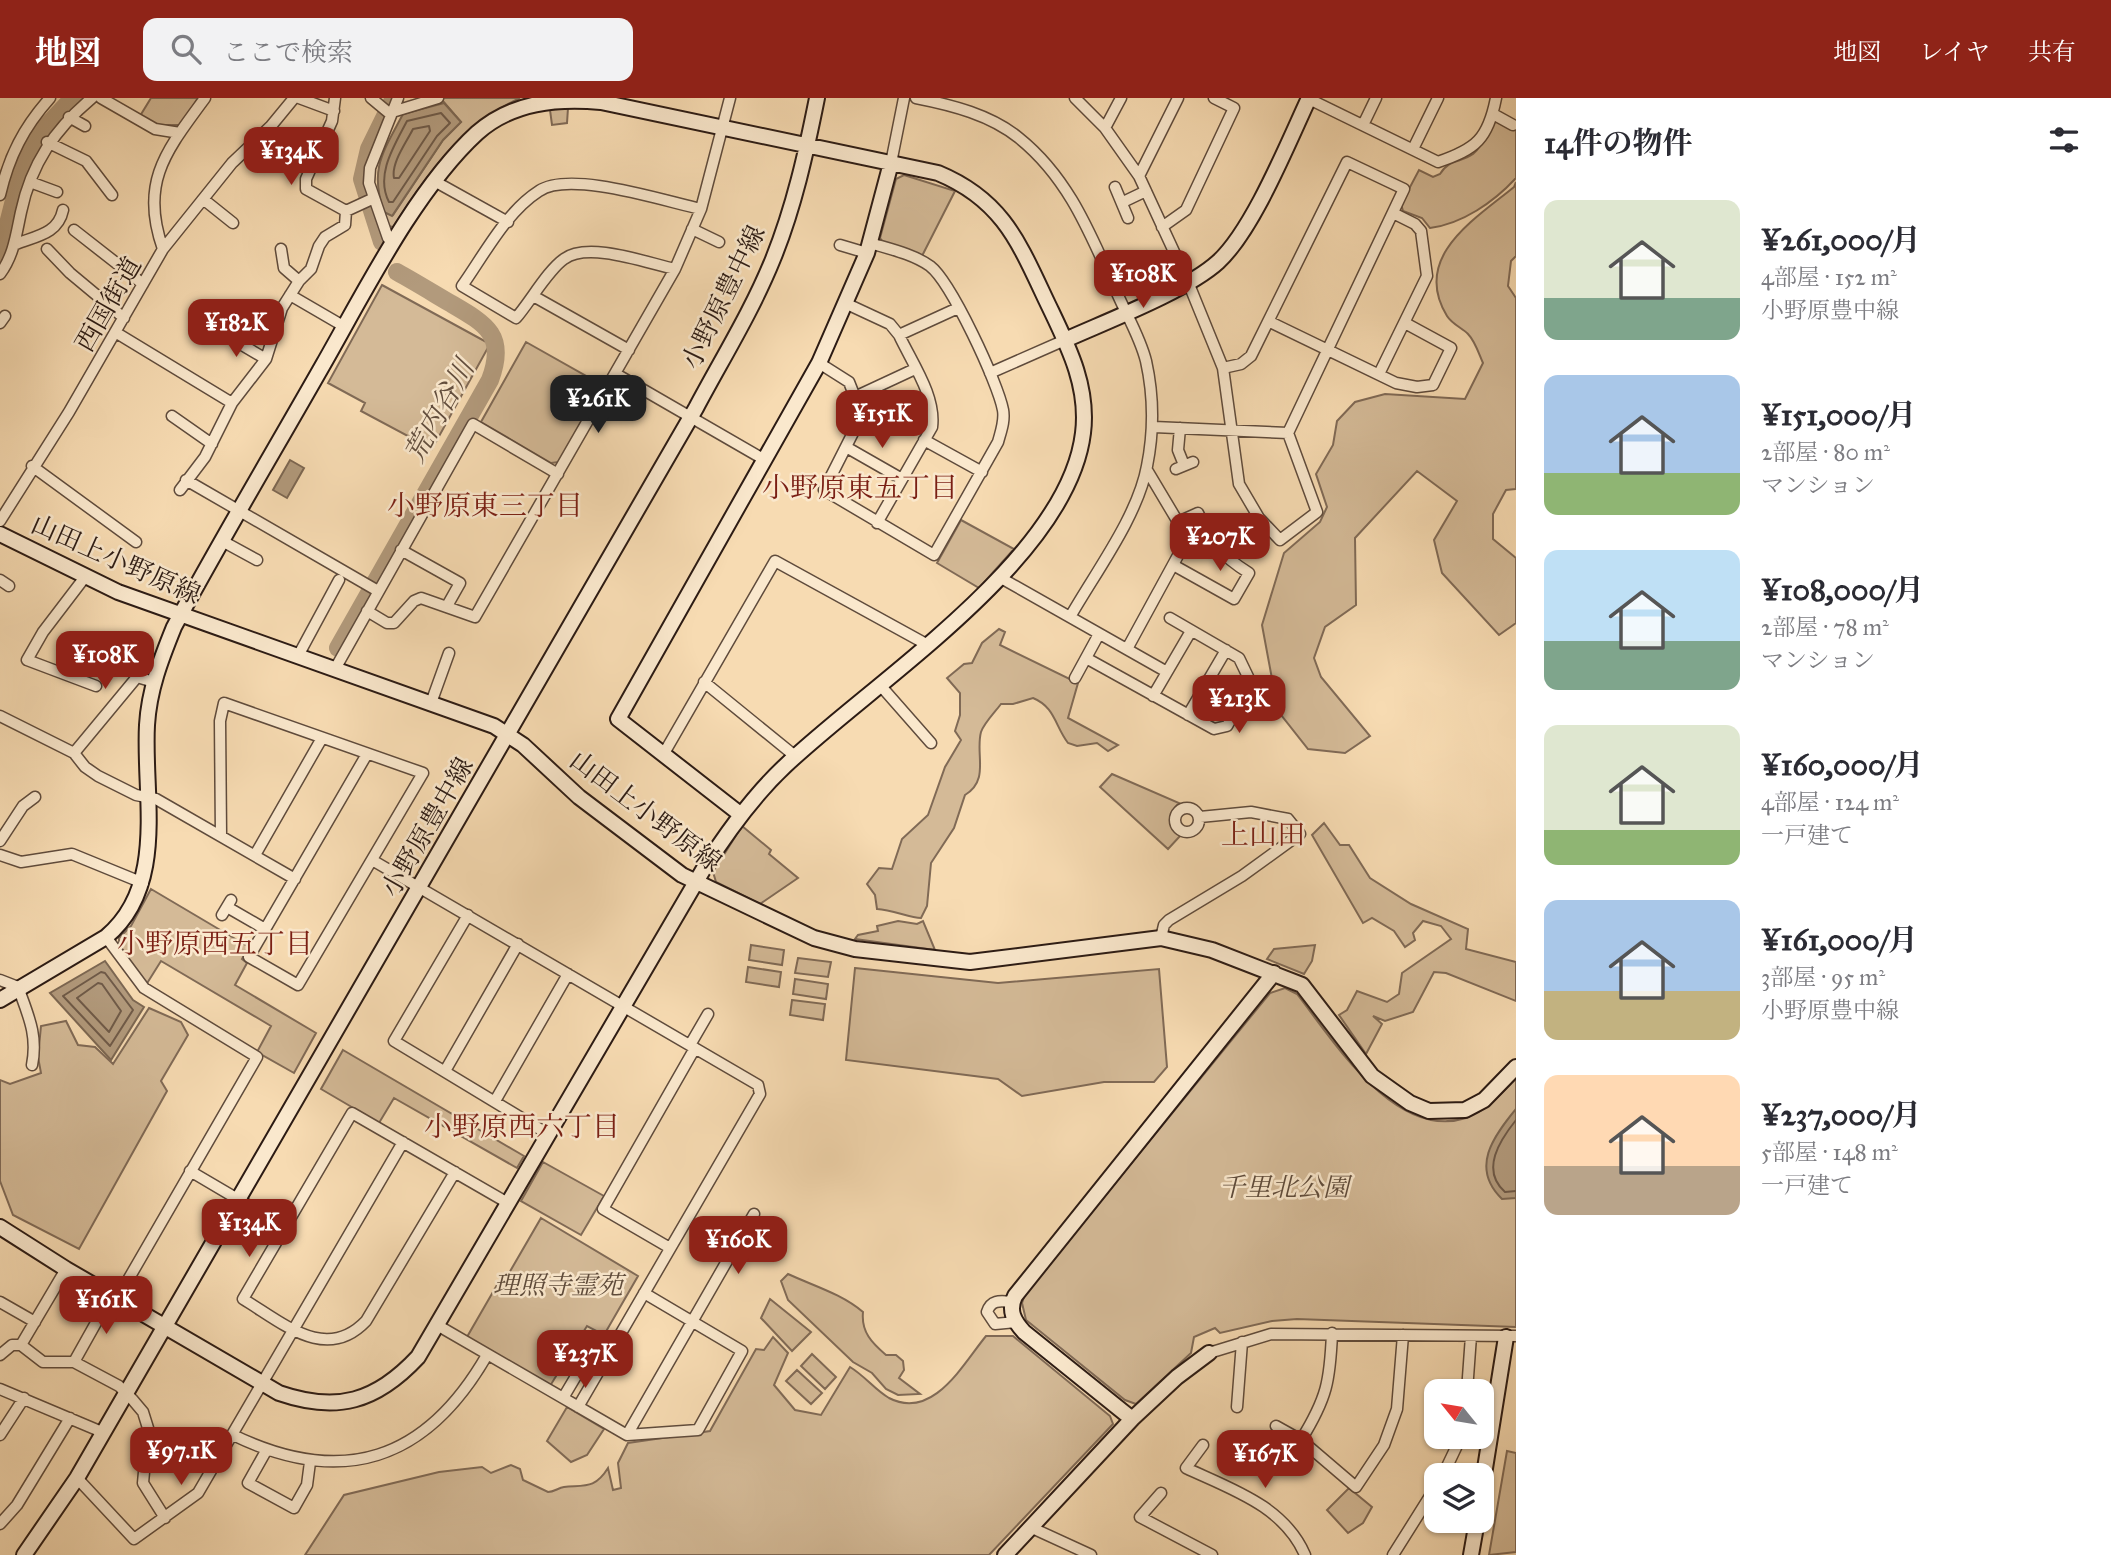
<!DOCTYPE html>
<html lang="ja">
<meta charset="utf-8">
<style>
:root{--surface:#fff;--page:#f2f2f3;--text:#2b2b33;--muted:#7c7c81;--accent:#8f2418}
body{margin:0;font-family:"IM FELL Great Primer","Noto Serif JP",serif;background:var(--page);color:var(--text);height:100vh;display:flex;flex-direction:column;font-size:26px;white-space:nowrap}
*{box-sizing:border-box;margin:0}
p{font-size:23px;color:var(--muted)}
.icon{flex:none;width:38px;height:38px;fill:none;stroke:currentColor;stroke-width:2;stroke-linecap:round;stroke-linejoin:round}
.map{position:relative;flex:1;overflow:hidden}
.details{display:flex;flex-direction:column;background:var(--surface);width:595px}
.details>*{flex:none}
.needle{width:46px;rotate:300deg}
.buttons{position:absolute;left:1424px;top:1281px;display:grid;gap:14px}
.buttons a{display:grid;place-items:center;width:70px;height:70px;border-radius:14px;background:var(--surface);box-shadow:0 2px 5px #0004;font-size:35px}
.price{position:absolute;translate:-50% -60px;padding:0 16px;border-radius:14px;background:var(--accent);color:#fff;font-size:23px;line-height:46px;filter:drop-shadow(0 2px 4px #0008)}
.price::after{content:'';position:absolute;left:50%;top:42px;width:21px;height:16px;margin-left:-10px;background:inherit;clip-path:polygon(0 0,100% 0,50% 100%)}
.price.on{background:#222;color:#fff}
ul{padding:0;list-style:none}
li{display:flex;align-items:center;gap:21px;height:175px;padding:0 28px}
li span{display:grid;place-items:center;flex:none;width:196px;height:140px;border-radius:14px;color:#555}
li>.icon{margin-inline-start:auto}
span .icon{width:84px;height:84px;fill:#fffc;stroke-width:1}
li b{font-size:30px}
h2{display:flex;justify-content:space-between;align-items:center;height:84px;padding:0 28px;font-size:30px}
header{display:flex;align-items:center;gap:42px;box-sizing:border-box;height:98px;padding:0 35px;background:var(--accent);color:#fff}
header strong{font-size:33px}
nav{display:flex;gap:38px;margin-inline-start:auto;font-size:24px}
.search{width:490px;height:63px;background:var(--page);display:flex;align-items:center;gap:18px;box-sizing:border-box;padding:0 24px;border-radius:14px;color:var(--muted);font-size:26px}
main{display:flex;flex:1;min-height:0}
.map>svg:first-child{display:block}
</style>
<header>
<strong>地図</strong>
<div class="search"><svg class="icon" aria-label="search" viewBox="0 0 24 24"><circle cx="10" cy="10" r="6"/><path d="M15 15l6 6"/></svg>ここで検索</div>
<nav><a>地図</a><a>レイヤ</a><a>共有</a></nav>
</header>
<main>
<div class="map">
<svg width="1516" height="1457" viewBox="0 0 1516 1457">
<rect width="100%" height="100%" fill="#f7dbb2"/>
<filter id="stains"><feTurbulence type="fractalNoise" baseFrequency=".00286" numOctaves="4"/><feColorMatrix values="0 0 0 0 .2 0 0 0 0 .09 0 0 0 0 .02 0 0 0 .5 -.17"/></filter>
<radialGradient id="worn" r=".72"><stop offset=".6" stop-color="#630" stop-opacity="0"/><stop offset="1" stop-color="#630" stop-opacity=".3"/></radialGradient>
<!-- green -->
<path fill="#d4ba97" stroke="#806a56" stroke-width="2" d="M 151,0 L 198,0 L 182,27 L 154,27 L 140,18 Z
M 444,0 L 520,0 C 460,28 428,75 393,129 L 388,128 L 384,114 L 393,117 L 443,42 L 461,24 L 442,2 Z
M 568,10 L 567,25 L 552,27 L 550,12 Z
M 1494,21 L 1516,32 L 1516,80 C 1494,104 1462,126 1430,130 L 1422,120 L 1403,113 L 1401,106 L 1419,72 L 1433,79 L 1440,76 C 1449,61 1460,65 1473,56 C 1483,48 1488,32 1494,21 Z
M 904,77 L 955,93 L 922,158 L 883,144 L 880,140 L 896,81 Z
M 1516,84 L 1516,158 L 1511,163 L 1508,188 L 1516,200 L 1516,391 L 1506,392 L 1493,416 L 1493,441 L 1516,460 L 1516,525 L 1499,537 L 1442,475 L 1434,442 L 1457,403 L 1417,373 L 1355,440 L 1356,507 L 1325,529 L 1314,560 L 1321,579 L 1370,638 L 1345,655 L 1308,651 L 1278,613 L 1262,527 L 1284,455 L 1320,424 L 1327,409 L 1316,376 L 1333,347 L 1337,323 L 1355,304 L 1385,296 L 1465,301 L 1483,265 C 1479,256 1475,243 1468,236 C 1462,230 1452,226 1447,218 C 1411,159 1475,121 1514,89 Z
M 382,187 L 490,246 L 432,351 L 361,313 L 365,305 L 328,285 Z
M 526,244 L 602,287 L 559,364 L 551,365 L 481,324 Z
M 961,422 L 1014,451 L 979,490 L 937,465 Z
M 999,531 L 1005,534 L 1000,547 L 1078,585 L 1068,620 L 1118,647 L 1108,653 L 1097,645 L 1077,648 L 1068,645 C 1055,628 1055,609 1033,600 L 1013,606 L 1001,606 C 995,614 984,625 981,634 C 975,656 990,682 965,697 L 954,730 L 931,765 L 927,808 L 921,820 C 910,820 893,812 877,811 L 875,797 L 867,786 L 879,770 L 892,771 L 902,741 L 928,717 L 945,669 L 961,642 L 955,633 L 960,617 L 960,595 L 947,580 L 964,566 L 972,565 L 982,545 Z
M 1112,676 L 1179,705 C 1170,714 1170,720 1173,732 L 1181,737 L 1168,751 L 1100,689 Z
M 1324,725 L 1340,747 L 1349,747 L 1370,780 L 1411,806 L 1468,831 L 1466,851 L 1516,864 L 1516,903 L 1446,875 L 1434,874 L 1413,914 L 1385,923 L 1373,918 L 1382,926 L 1366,956 L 1339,917 L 1347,912 L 1357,893 L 1387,904 L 1399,896 L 1402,875 L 1451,841 L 1441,828 L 1423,823 L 1413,835 L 1415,842 L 1405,849 L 1394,833 L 1372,820 L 1363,825 L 1312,737 Z
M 742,728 L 771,752 L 769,756 L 798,780 L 760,806 L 716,784 L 713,774 Z
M 151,791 L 249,849 L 242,861 L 247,865 L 235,887 L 316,935 L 294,975 L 257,954 L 271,928 L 161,863 L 146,887 L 119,846 L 119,840 L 131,828 Z
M 898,823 L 917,826 L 923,823 L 935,852 L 855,841 L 858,837 L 878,833 L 877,828 Z
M 751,847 L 784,852 L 782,867 L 749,862 Z
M 1315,847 L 1312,863 L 1304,876 L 1267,861 L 1274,851 Z
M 798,860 L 831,864 L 828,879 L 795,875 Z
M 748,869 L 781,874 L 779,889 L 746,884 Z
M 855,870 L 998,885 L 1159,871 L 1167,969 L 1154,984 L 1104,984 L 1022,998 L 998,981 L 846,962 Z
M 795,881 L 828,886 L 826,901 L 793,896 Z
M 1285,890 L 1297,896 C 1333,942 1395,1043 1466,1020 C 1487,1013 1501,996 1516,980 L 1516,1229 L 1297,1221 L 1272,1223 L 1220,1235 L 1215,1230 L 1194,1239 L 1191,1255 L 1136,1306 L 1125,1302 L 1026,1222 L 1022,1205 L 1025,1196 L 1270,895 Z
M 792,902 L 825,906 L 823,922 L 790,917 Z
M 149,910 L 181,924 L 188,937 L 161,983 L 167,993 L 79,1151 L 13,1117 L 0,1083 L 0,982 L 10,986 L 41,975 L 38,959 L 41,928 L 66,923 L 78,947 L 95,949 L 113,966 Z
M 343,952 L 524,1058 L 517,1070 L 394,1000 L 379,1025 L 321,991 Z
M 543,1064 L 604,1098 L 581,1137 L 521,1103 Z
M 541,1120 L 638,1178 L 604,1237 L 587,1228 L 550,1288 L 467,1239 L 501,1180 L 505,1182 Z
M 788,1176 C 814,1188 842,1196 863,1214 C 861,1234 872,1245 886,1257 L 896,1257 L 903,1263 L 904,1272 L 899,1280 L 920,1296 L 898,1297 L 886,1291 L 872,1275 L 853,1264 L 788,1202 L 781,1183 Z
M 770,1201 L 811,1234 L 792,1253 L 761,1220 Z
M 986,1238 L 1013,1238 L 1110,1318 L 1113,1326 L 989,1457 L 305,1457 L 344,1397 L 439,1374 L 482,1369 L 491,1375 L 511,1367 L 520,1371 L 523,1382 L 548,1394 C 554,1394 558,1390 564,1389 C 585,1387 595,1391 608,1370 L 613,1392 L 621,1390 L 618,1365 L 628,1345 L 710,1333 L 756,1251 L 764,1252 L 773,1239 L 788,1255 L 774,1287 L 795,1312 L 821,1317 L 850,1269 C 865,1278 875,1292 889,1300 C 933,1323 963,1266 986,1238 Z
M 812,1256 L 836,1279 L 825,1291 L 801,1268 Z
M 797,1272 L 822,1295 L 811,1306 L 786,1283 Z
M 567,1309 L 604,1331 L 587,1357 L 571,1364 L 547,1343 Z
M 1507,1353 L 1516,1355 L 1516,1454 L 1489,1457 Z
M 1349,1390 L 1372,1409 L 1363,1425 L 1348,1435 L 1327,1412 Z"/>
<!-- water -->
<path fill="#b29a7c" stroke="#7c6752" stroke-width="2" d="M 444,5 L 461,24 L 443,42 L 392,118 L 384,114 C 369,71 383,54 403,16 Z
M 290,362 L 304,370 L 287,400 L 273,392 Z
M 105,863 L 133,902 L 144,909 L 111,962 L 50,895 Z
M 1516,1011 L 1516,1100 L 1502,1101 C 1470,1070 1493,1039 1516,1011 Z"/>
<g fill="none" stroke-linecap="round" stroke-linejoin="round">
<!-- shore -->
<path stroke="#6f5a48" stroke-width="2" d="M 441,15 L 450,25 L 437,38 L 393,104 L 389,104 C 375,77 394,48 407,23 Z
M 429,28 L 430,33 L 399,80 L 394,80 C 391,65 406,45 413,31 Z
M 101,874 L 105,875 L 133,912 L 110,948 L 63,898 Z
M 98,885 L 102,886 L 121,913 L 109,934 L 77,900 Z
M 1516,1022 C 1500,1042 1480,1072 1505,1094 L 1516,1093"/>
<!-- river -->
<path stroke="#b29a7c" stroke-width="18" d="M 382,144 L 362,81 L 369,51 L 394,0
M 0,157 L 23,67 L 40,35 L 73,0
M 338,550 L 490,282 C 507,237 486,226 450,205 C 433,195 415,184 397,174"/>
<!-- street casing -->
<g stroke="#5f4b3c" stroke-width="13">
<path id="street" d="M 101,0 L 155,31 L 180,35
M 299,0 L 334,13
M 335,0 L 332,23 L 306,81 L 306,91 L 346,113 L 372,101
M 371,0 L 389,15 L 438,0
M 916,0 C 952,7 991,17 1019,40 C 1070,81 1091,138 1117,195 C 1127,218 1140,239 1146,263 C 1154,299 1154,333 1147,368 C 1138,418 1095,475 1070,519
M 1075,0 L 1105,30 L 1139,78 L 1188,184 L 1223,270 L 1239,386 L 1259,420 L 1280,442 L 1317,414 L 1288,335 L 1404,91 L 1347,64 L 1251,258 L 1241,266 L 1223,270
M 1309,1 L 1438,64 C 1476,51 1488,41 1496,0
M 1493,16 L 1513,27
M 69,19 L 85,28
M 1363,27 L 1376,0
M 1105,30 L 1121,0
M 47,44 L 86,63 L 112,97
M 1413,51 L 1438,0
M 891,65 L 904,0
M 1139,78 L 1178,0
M 30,84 L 57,94
M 436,84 L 508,124
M 1115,89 L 1128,120
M 0,97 C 9,58 24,29 50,0
M 203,101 L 233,125
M 1123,104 L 1146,93
M 1162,129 L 1186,112 L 1234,10 L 1214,0
M 692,131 L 719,144
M 74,132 L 143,186
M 393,145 L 388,140 L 369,85 L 370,70 L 398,0
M 16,146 C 36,138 58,136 63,112
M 840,147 L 867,155
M 47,151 L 70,175 L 124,220
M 163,151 L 232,65 L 271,28 L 294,0
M 281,151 L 284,170 L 299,183
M 675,171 C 647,165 588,143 564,161 C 548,172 530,204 516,220 L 462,188 C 484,157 506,114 539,93 C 570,72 664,103 701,111
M 0,176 C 14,157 16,137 21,114 C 31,66 55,31 92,0
M 290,197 L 345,229
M 535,199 L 629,252
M 847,206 L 890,226 L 899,237 L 958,210
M 1270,224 L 1396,285 L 1417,289 L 1433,287 L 1451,250 L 1405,225
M 0,225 L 5,218
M 115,234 L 232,305
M 220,234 L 266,261
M 819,265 L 849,284 L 862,317 L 824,392 L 934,457 L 998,344 C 1001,333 1005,323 1003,312 C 998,285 951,184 930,168 C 913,156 890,151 870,145
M 990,275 L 1065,242
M 616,276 L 765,362
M 1379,276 L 1427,178 L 1421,133 L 1415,126 L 1393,115
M 857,298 L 915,271
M 172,318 L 212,346
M 1154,329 L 1288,335
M 1180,330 L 1178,352 L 1184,367
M 924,342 L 982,374
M 846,349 L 902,381
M 32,368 L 136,444
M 1176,371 L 1193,364
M 186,382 L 378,493
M 180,392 L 205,359 L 232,305 L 266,261 L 282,210 L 299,183 L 311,171 L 319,148 L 325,139 L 345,127 L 346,113
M 0,423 L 69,314 L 163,151 C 139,84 167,52 205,0
M 877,425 L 932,329 C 936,298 912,265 899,237
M 224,444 L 257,462
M 401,452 L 460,485 L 447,508
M 1175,468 L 1234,501 L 1249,475 C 1220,457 1212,445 1198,415 L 1178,424
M 85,479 L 43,534 L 27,562 L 96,588
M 1001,480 L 1167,574
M 0,482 L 9,488
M 367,513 L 387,525 L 394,525 L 414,503 L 421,500 L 475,519 L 675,171 L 701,111 L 730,0
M 1127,551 L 1181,452 L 1178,424 L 1147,372
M 298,558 L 339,482
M 1086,560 L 1214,631 L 1227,628 L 1251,585 L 1239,560 L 1170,520
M 335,571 L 473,326 L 558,376
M 1075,580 L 1099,536
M 704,584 L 795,658
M 880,587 L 931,645
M 1153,598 L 1191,533
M 431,605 L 449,555
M 1188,617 L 1226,552
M 0,618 L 74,655 L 85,669 L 98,678 L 136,697 L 156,701 L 295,781
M 74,655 L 137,579 L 154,584
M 663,657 L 775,463 L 926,546
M1175 722a12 12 0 1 1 24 0a12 12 0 1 1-24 0Z
M 221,738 L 220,623 L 224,605 L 423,675 L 298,887 L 249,859 L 367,656
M 0,743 L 23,708 L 35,699
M 0,757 L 21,764 L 72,756 L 143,785
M 255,757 L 322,640
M 372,762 L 758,987 L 760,996 L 578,1309
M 227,809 L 265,831
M 222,817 L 231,802
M 468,817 L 394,943 L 548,1036
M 106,839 L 144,890 L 257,959 L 117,1201
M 1161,840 L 1164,827 L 1169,822 L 1242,778 L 1300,736 L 1288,721 L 1251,714 L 1200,719
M 0,882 L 18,889 C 28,917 38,937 32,967
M 690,947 L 708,916
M 445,973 L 518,846
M 495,1003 L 568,876
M 190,1073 L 285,1129
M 455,1074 L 366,1223 C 326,1265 283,1225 243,1201 L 352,1015 L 508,1105
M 670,1150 L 603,1111 L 695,950
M 0,1204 L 35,1224
M 1012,1204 C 1001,1203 991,1201 987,1214 L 995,1226 L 1016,1224
M 437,1227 L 627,1337 L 698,1332 L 742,1253 L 644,1195
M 1332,1235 C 1330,1283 1327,1300 1301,1342 L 1356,1389 L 1384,1347 L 1397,1311 L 1403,1237
M 21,1247 L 66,1171
M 1209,1255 L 1271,1236 L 1516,1238
M 0,1257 L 12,1247 L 21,1247 L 43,1264 L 74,1264 L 119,1288 L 132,1301 L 143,1314 L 148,1330 L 143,1385 L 165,1420
M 74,1264 L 111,1198
M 0,1291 L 102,1334
M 1467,1293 L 1471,1238
M 563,1300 L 582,1268
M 1237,1309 L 1242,1244
M 1276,1328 L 1301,1342
M 0,1337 L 24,1300
M 233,1337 C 343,1390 426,1363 487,1257
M 627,1337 L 754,1116
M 1203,1347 L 1186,1370 C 1231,1391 1284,1408 1305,1457
M 266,1353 L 248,1385 L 294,1410 L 307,1387 L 310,1364
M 1443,1377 L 1461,1339
M 77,1380 L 134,1441 L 198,1395 L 403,1044
M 1161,1395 L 1140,1419 L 1212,1457
M 0,1426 L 17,1407 L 70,1320
M 1030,1429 L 1091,1457
M 1393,1457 L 1437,1387"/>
</g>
<!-- secondary casing -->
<g stroke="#2c1b14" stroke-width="18">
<path id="secondary" d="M 1065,242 C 1107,223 1186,193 1218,164 C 1253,132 1288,45 1309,0
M 0,436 L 118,494 L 494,628 L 523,647 L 579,699 L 682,777 L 814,840 L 855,851 L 970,864 L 1161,840 L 1212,852 L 1302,887 L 1372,978 L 1410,1005 L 1429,1013 L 1465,1012 L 1484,1002 L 1516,969
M 740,716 L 618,621 L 819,265 L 867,155 L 891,65
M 0,902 L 106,839 C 168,787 143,697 147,627 C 149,592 161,561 174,529 C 222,440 274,353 324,265 C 365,193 416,91 477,35 C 512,4 557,0 601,4 L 938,75 C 1003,102 1019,145 1047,204 C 1067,246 1089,287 1083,335 C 1068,461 872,585 785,668 C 752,699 727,734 703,772 L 418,1259 C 376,1304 337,1315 279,1295 L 66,1171 L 0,1129
M 1132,1321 L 1177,1279 L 1209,1255
M 1482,1389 L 1506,1239
M 24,1457 L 77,1380 L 696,310 C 722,261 752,213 773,161 C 794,109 806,55 817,0
M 1005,1457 L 1132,1321 L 1024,1234 C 1014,1223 1008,1213 1015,1198 L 1274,875
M 1471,1457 L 1477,1423"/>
</g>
<!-- street -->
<use href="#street" stroke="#fae8cd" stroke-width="10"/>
<!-- secondary -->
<use href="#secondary" stroke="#fae8cd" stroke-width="14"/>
</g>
<g text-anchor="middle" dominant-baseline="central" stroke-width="5" stroke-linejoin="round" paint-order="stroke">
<!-- street labels -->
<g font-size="26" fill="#2c1b14" stroke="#fae8cd">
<text transform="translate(723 199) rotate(-64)">小野原豊中線</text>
<text transform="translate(108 206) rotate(-60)">西国街道</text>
<text transform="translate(116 461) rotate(24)">山田上小野原線</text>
<text transform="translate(646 713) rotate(37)">山田上小野原線</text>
<text transform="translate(427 729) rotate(-60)">小野原豊中線</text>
</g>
<!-- park labels -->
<g font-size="26" font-style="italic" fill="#5e4b3b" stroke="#fae8cd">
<text x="1284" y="1089">千里北公園</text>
<text x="558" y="1187">理照寺霊苑</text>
</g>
<!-- water labels -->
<g font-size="28" font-style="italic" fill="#624e3e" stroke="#fae8cd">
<text transform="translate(439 313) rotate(-61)">荒内谷川</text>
</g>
<!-- neighbourhood labels -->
<g font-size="28" fill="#7a1f14" stroke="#fae8cd">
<text x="860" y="389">小野原東五丁目</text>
<text x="485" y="407">小野原東三丁目</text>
<text x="1263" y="736">上山田</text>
<text x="215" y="845">小野原西五丁目</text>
<text x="522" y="1028">小野原西六丁目</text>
</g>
</g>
<rect width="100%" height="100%" filter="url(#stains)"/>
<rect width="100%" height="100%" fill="url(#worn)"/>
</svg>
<div class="buttons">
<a><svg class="needle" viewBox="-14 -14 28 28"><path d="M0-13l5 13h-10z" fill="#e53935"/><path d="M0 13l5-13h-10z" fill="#7c7c81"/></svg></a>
<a><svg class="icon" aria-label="layers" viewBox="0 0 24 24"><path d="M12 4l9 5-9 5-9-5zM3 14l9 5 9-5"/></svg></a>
</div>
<b class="price" style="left:291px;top:89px">¥134K</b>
<b class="price" style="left:1143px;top:212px">¥108K</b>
<b class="price" style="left:236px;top:261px">¥182K</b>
<b class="price on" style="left:598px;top:337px">¥261K</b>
<b class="price" style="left:882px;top:352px">¥151K</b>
<b class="price" style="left:1220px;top:475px">¥207K</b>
<b class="price" style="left:105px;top:593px">¥108K</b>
<b class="price" style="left:1239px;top:637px">¥213K</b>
<b class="price" style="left:249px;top:1161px">¥134K</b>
<b class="price" style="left:738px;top:1178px">¥160K</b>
<b class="price" style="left:106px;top:1238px">¥161K</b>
<b class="price" style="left:585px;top:1292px">¥237K</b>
<b class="price" style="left:181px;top:1389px">¥97.1K</b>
<b class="price" style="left:1265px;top:1392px">¥167K</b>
</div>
<section class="details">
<h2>14件の物件<svg class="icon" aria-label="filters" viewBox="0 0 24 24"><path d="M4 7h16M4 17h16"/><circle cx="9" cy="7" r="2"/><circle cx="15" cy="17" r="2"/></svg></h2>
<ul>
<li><span style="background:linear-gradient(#dfe7d0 70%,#7fa58c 0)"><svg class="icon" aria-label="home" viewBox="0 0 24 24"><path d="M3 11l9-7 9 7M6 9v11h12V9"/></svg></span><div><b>¥261,000/月</b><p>4部屋 · 152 m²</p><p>小野原豊中線</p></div></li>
<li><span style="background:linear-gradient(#a9c7e8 70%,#8fb573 0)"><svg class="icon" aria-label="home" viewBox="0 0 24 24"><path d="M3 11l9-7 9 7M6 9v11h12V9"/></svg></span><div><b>¥151,000/月</b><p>2部屋 · 80 m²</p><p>マンション</p></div></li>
<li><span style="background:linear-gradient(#bfe0f5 65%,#7fa58c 0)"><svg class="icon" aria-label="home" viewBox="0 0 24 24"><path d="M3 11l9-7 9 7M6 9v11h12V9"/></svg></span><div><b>¥108,000/月</b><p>2部屋 · 78 m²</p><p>マンション</p></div></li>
<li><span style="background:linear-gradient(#dfe7d0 75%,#8fb573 0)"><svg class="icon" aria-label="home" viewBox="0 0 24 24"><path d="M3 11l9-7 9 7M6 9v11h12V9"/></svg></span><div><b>¥160,000/月</b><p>4部屋 · 124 m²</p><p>一戸建て</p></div></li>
<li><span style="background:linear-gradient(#a9c7e8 65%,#c2b280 0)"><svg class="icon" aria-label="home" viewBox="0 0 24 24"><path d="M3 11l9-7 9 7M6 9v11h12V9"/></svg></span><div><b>¥161,000/月</b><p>3部屋 · 95 m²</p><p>小野原豊中線</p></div></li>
<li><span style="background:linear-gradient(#ffd9b3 65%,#b9a48a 0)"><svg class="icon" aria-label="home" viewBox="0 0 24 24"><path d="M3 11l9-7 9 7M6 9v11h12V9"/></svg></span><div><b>¥237,000/月</b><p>5部屋 · 148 m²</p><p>一戸建て</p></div></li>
</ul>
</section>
</main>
